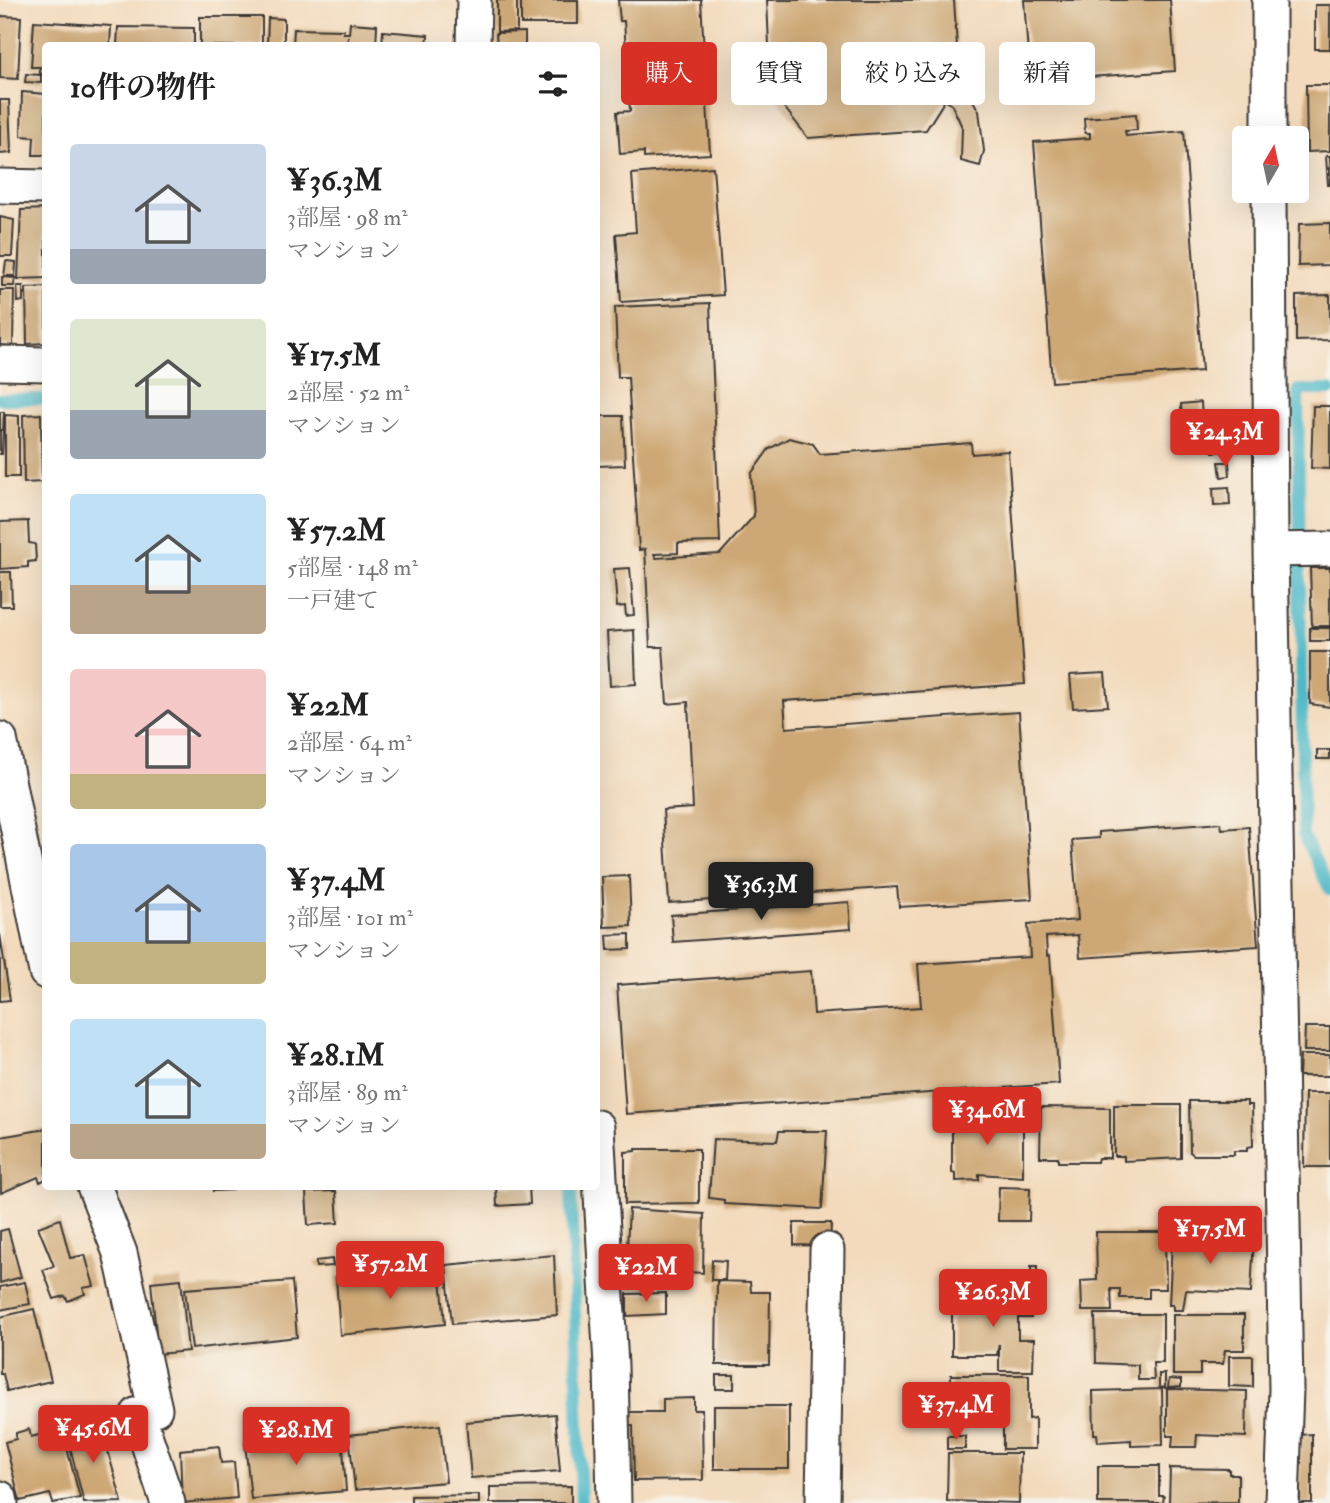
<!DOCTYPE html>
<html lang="ja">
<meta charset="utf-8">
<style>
:root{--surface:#fff;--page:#f2f2f2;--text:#222;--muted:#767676;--accent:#d93025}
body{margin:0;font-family:"IM FELL Double Pica","Noto Serif JP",serif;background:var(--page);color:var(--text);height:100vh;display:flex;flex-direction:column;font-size:26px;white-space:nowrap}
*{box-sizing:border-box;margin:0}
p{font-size:23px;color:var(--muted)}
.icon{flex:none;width:38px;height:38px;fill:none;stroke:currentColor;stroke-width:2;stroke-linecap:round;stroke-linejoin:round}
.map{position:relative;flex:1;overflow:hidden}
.side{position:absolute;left:42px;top:42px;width:558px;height:1148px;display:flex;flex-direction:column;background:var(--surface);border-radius:7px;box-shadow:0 7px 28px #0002}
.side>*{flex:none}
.banner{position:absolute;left:621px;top:42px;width:604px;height:63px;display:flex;gap:14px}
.needle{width:46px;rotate:9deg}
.tools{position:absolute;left:1232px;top:126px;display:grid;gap:14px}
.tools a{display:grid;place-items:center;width:77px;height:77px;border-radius:7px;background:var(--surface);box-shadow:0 7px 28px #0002;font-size:35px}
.price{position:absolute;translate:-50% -60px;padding:0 16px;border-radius:7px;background:var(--accent);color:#fff;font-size:23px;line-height:46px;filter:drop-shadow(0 2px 4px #0008)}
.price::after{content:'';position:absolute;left:50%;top:42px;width:21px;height:16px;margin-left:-10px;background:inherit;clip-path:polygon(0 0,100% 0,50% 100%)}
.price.selected{background:#222;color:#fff}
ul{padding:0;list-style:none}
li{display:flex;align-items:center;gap:21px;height:175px;padding:0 28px}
li span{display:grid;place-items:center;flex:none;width:196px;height:140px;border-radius:7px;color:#555}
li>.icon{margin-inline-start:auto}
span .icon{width:84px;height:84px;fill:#fffc;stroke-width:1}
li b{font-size:30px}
h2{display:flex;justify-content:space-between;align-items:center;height:84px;padding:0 28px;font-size:30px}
.chip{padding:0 24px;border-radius:7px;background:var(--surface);box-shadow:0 7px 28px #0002;font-size:24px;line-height:63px}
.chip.selected{background:var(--accent);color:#fff}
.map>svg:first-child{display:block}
</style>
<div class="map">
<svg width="1330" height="1503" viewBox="0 0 1330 1503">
<rect width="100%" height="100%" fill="#f7f3e8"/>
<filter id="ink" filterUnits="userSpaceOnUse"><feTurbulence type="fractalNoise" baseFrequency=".0143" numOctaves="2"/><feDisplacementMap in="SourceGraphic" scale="14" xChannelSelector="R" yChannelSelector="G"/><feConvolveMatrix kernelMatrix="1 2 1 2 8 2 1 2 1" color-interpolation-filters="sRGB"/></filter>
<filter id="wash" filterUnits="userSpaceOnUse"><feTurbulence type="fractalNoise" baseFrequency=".00686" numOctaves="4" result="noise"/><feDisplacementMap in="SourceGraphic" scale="28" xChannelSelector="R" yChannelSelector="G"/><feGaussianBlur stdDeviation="1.57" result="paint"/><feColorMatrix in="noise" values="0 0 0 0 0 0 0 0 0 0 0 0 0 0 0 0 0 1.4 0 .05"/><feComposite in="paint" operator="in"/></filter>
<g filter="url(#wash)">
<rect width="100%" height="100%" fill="#f3dabc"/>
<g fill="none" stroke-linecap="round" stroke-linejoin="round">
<!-- stream -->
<path stroke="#4db9c9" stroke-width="12" d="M 1330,390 L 1298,390 L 1303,835 L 1330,890
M 0,399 L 46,399
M 571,1186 L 581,1503"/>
</g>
<g id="blocks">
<!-- building -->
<path fill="#cda775" d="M 497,0 L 517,0 L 517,31 L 497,32 Z
M 521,0 L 578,0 L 578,24 L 521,24 Z
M 618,0 L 701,0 L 710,154 L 644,158 L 644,152 L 620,154 L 617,112 L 630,111 L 624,21 L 620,21 Z
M 767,0 L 954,0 L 959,78 L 955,84 L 969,94 L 979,111 L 984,151 L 980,166 L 961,161 L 962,127 L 952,105 L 945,100 L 926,130 L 808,138 L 771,90 Z
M 1024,0 L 1170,0 L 1175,71 L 1030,81 Z
M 1315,5 L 1330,5 L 1330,49 L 1315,49 Z
M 0,16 L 21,17 L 18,79 L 0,78 Z
M 200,17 L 262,17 L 262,46 L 200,46 Z
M 268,18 L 284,19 L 284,46 L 267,46 Z
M 34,21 L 111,26 L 110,46 L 46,46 L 46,74 L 40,74 L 40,67 L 31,67 Z
M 350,23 L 377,25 L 376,46 L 348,46 L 348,37 L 347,44 L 344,46 L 293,46 L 294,29 L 344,30 L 343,33 L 349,33 Z
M 118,27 L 194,28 L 194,46 L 117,46 Z
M 383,31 L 428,35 L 427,46 L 382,46 Z
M 525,32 L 525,46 L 497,46 L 496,33 Z
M 26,74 L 41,75 L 41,83 L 25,82 Z
M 1306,85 L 1330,85 L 1330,151 L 1307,152 Z
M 22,92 L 46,94 L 46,155 L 33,155 L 34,137 L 21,136 Z
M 0,100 L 9,100 L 11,153 L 0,154 Z
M 1136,114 L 1137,130 L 1125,131 L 1126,136 L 1184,131 L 1202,371 L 1052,382 L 1034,142 L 1090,138 L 1090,133 L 1085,133 L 1084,118 Z
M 1326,156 L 1330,156 L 1330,185 L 1328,185 Z
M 713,167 L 723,295 L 621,302 L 616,234 L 636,232 L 632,174 Z
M 46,209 L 46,278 L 18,279 L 21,210 Z
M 0,217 L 14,220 L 12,256 L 0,256 Z
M 1330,223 L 1330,265 L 1298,266 L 1299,224 Z
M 6,261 L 16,262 L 15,276 L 4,276 Z
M 2,277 L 15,278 L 14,286 L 2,286 Z
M 17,286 L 23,286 L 23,301 L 18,302 Z
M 46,287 L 46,343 L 27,344 L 26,288 Z
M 0,290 L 14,290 L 13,346 L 0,345 Z
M 1330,295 L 1330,340 L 1296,341 L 1296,296 Z
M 710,303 L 720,542 L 678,543 L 678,553 L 654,554 L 656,558 L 720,554 L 754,516 L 751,474 L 769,449 L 789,438 L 813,444 L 820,454 L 971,443 L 972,454 L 1008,451 L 1025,684 L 784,701 L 786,728 L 1019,712 L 1032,899 L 899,907 L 897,887 L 669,903 L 663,810 L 693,808 L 688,702 L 667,704 L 663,647 L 650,647 L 645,549 L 639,550 L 628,377 L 618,377 L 615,307 Z
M 1201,402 L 1203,437 L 1183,439 L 1181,404 Z
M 1313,406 L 1330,406 L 1330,469 L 1311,468 Z
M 0,412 L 4,412 L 2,454 L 0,454 Z
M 41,414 L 42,482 L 24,483 L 23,415 Z
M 5,415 L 19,416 L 19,477 L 5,477 Z
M 597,416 L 623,416 L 625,465 L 597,466 Z
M 1232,425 L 1233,451 L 1213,452 L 1213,426 Z
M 1219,462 L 1229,462 L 1230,476 L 1221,477 Z
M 1229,487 L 1230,505 L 1214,506 L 1213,488 Z
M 28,521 L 29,543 L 35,544 L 36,561 L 28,562 L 28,567 L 0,569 L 0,522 Z
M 630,568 L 634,615 L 626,616 L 625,606 L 617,607 L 614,569 Z
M 1310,568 L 1330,568 L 1330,626 L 1312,626 Z
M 0,572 L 11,572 L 12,606 L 0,606 Z
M 1310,628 L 1330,628 L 1330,641 L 1310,641 Z
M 634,630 L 636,684 L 610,686 L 607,632 Z
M 1310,652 L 1330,652 L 1330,707 L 1310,704 Z
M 1105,673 L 1108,706 L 1073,708 L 1070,675 Z
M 1317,750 L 1330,750 L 1330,759 L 1317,759 Z
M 1221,823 L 1222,829 L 1249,827 L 1258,946 L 1080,958 L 1078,935 L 1046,937 L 1047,956 L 1050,955 L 1059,1084 L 626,1114 L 617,985 L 811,971 L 814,1014 L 921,1007 L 918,964 L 1030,957 L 1028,924 L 1078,920 L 1072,840 L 1099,838 L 1099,832 Z
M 629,876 L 631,926 L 604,927 L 602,877 Z
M 849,902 L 851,929 L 673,942 L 671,915 Z
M 0,934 L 10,1000 L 0,1001 Z
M 630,934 L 630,949 L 608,950 L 607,935 Z
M 1305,1027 L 1330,1027 L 1330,1051 L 1304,1051 Z
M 1300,1055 L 1330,1055 L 1330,1076 L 1299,1076 Z
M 1305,1093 L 1330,1093 L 1330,1167 L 1304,1167 Z
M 1189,1101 L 1247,1101 L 1247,1105 L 1252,1105 L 1253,1146 L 1247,1147 L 1247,1151 L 1234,1151 L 1234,1155 L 1194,1155 L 1190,1152 Z
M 1114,1105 L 1181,1105 L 1181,1158 L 1124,1161 L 1124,1156 L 1114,1156 Z
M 1041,1107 L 1110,1108 L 1110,1158 L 1098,1158 L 1097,1162 L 1058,1162 L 1058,1157 L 1040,1157 Z
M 952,1116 L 1023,1116 L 1023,1177 L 979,1174 L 979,1180 L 956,1181 L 956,1174 L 952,1173 Z
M 46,1129 L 46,1179 L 40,1182 L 38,1177 L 1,1193 L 0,1137 Z
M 779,1131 L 827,1131 L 822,1209 L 724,1204 L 724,1200 L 709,1198 L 713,1139 L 777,1141 Z
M 636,1149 L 699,1149 L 699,1203 L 625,1204 L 625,1152 L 636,1151 Z
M 212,1186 L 233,1186 L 233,1190 L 213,1191 Z
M 496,1186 L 529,1186 L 530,1204 L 497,1206 Z
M 999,1187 L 1030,1188 L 1029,1221 L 998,1221 Z
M 336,1191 L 338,1223 L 308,1225 L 306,1192 Z
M 629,1209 L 704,1214 L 703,1273 L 688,1272 L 687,1277 L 629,1273 L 629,1267 L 626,1266 Z
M 60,1219 L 70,1258 L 85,1255 L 94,1286 L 83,1288 L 85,1294 L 68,1301 L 65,1296 L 54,1299 L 43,1270 L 54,1266 L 38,1227 Z
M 794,1223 L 831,1223 L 830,1246 L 794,1245 Z
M 8,1229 L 21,1277 L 0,1283 L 0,1231 Z
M 1096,1232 L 1165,1232 L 1166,1289 L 1149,1289 L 1149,1298 L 1120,1298 L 1120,1289 L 1111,1289 L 1112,1311 L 1082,1311 L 1081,1281 L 1097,1280 Z
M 1188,1235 L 1254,1237 L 1251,1293 L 1186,1290 L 1183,1310 L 1173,1310 L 1173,1305 L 1169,1305 L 1172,1240 L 1188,1241 Z
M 554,1255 L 557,1315 L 452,1324 L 446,1265 Z
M 332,1259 L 333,1266 L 316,1267 L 316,1261 Z
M 712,1260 L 726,1261 L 725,1280 L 711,1280 Z
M 440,1266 L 445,1324 L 340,1335 L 336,1277 Z
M 1031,1266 L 1037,1266 L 1037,1289 L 1031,1289 Z
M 181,1279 L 188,1351 L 158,1354 L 151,1282 Z
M 292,1281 L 297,1337 L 192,1349 L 185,1289 Z
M 717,1281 L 750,1282 L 751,1292 L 770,1292 L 769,1365 L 716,1365 Z
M 25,1282 L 30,1304 L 0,1310 L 0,1287 Z
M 666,1293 L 666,1314 L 627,1316 L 627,1294 Z
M 1018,1294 L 1031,1294 L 1031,1318 L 1018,1318 L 1018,1339 L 1034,1339 L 1033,1371 L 999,1371 L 999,1344 L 997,1355 L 952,1355 L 952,1296 Z
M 34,1309 L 51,1381 L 7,1391 L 3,1374 L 0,1374 L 0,1317 Z
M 1095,1314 L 1163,1314 L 1163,1363 L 1153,1363 L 1154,1380 L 1138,1380 L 1138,1365 L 1096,1363 Z
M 1173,1315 L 1244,1315 L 1244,1350 L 1225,1350 L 1223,1364 L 1200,1364 L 1200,1375 L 1173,1375 Z
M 1229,1356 L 1253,1356 L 1253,1387 L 1229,1386 Z
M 1159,1374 L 1165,1374 L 1165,1388 L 1159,1387 Z
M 716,1375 L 734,1375 L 734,1389 L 716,1389 Z
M 951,1375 L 1029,1375 L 1029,1419 L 1035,1418 L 1035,1449 L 1003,1449 L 1003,1423 L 954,1425 L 950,1422 Z
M 1169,1379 L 1181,1380 L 1181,1387 L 1168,1388 Z
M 1162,1389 L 1163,1445 L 1131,1446 L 1131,1440 L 1098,1442 L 1097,1434 L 1094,1434 L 1093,1391 Z
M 1167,1389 L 1247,1391 L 1246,1437 L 1197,1435 L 1196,1447 L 1172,1447 L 1173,1436 L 1167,1436 Z
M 694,1398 L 694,1410 L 702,1410 L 703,1480 L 634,1481 L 633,1426 L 628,1426 L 628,1412 L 663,1412 L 663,1399 Z
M 714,1406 L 789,1406 L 789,1469 L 714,1469 Z
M 555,1414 L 560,1471 L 471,1478 L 466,1422 Z
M 100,1423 L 122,1502 L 84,1503 L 66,1431 Z
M 440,1425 L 446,1482 L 355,1490 L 349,1435 Z
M 29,1429 L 31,1437 L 62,1429 L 80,1498 L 53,1503 L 50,1494 L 20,1501 L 5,1442 L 16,1439 L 16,1433 Z
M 342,1434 L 346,1491 L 251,1499 L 245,1443 Z
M 1312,1434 L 1312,1503 L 1300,1503 L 1300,1435 Z
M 947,1436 L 965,1436 L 965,1449 L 947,1449 Z
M 219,1446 L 221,1463 L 234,1462 L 237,1498 L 182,1503 L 180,1450 Z
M 948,1453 L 1020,1453 L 1019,1503 L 947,1501 Z
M 1098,1466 L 1159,1466 L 1159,1496 L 1164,1496 L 1163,1503 L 1098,1503 Z
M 1170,1468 L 1229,1469 L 1229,1474 L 1238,1474 L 1238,1502 L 1169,1503 Z
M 571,1486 L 571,1503 L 490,1503 L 490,1487 Z
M 479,1495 L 479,1503 L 411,1503 L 411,1496 Z"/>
</g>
</g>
<g filter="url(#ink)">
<use href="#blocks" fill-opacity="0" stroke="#3c3834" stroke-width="2"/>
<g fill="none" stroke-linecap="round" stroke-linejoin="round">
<!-- street casing -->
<g stroke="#3c3834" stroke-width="37">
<path id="street" d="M 1269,0 L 1269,138
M 473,46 L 474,0
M 0,186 L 46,187
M 1269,191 L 1271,550 L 1286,1389 L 1282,1503
M 0,363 L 46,364
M 1271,550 L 1330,549
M 0,739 L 46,972
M 597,1127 L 611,1365 L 614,1503
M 94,1186 L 120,1253 L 155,1409 L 138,1414 L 168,1503
M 0,1498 L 1,1503
M 823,1503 L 827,1250"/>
</g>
<!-- street -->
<use href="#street" stroke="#fff" stroke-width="33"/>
</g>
</g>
</svg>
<div class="tools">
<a><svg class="needle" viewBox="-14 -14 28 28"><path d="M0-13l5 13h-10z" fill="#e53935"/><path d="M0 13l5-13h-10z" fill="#767676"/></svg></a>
</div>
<b class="price" style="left:1225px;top:469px">¥24.3M</b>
<b class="price selected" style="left:761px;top:922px">¥36.3M</b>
<b class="price" style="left:987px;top:1147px">¥34.6M</b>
<b class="price" style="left:1210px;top:1266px">¥17.5M</b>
<b class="price" style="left:390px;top:1301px">¥57.2M</b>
<b class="price" style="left:646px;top:1304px">¥22M</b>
<b class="price" style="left:993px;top:1329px">¥26.3M</b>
<b class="price" style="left:956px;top:1442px">¥37.4M</b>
<b class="price" style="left:93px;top:1465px">¥45.6M</b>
<b class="price" style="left:296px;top:1467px">¥28.1M</b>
<div class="banner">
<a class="chip selected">購入</a>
<a class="chip">賃貸</a>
<a class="chip">絞り込み</a>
<a class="chip">新着</a>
</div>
<section class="side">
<h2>10件の物件<svg class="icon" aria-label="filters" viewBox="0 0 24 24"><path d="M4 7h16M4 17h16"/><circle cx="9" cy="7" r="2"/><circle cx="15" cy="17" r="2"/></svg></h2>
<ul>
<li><span style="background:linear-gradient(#c9d6e8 75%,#9aa5b1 0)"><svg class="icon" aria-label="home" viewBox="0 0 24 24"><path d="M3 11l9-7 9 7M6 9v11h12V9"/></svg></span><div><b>¥36.3M</b><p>3部屋 · 98 m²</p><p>マンション</p></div></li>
<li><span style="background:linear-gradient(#dfe7d0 65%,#9aa5b1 0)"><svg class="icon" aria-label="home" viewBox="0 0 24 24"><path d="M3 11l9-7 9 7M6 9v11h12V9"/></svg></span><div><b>¥17.5M</b><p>2部屋 · 52 m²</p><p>マンション</p></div></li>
<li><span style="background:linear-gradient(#bfe0f5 65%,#b9a48a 0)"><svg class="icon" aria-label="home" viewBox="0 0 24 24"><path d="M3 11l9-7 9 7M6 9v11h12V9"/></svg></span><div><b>¥57.2M</b><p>5部屋 · 148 m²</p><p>一戸建て</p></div></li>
<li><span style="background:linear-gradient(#f6c9c9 75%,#c2b280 0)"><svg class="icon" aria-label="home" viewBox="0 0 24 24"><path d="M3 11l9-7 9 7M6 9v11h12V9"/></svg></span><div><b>¥22M</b><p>2部屋 · 64 m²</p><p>マンション</p></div></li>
<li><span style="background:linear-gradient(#a9c7e8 70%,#c2b280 0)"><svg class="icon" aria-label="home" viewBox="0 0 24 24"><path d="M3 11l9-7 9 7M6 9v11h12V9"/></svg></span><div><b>¥37.4M</b><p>3部屋 · 101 m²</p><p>マンション</p></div></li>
<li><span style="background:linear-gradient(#bfe0f5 75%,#b9a48a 0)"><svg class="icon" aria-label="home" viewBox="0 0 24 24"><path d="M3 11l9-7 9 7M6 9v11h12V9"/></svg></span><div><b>¥28.1M</b><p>3部屋 · 89 m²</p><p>マンション</p></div></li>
</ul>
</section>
</div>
